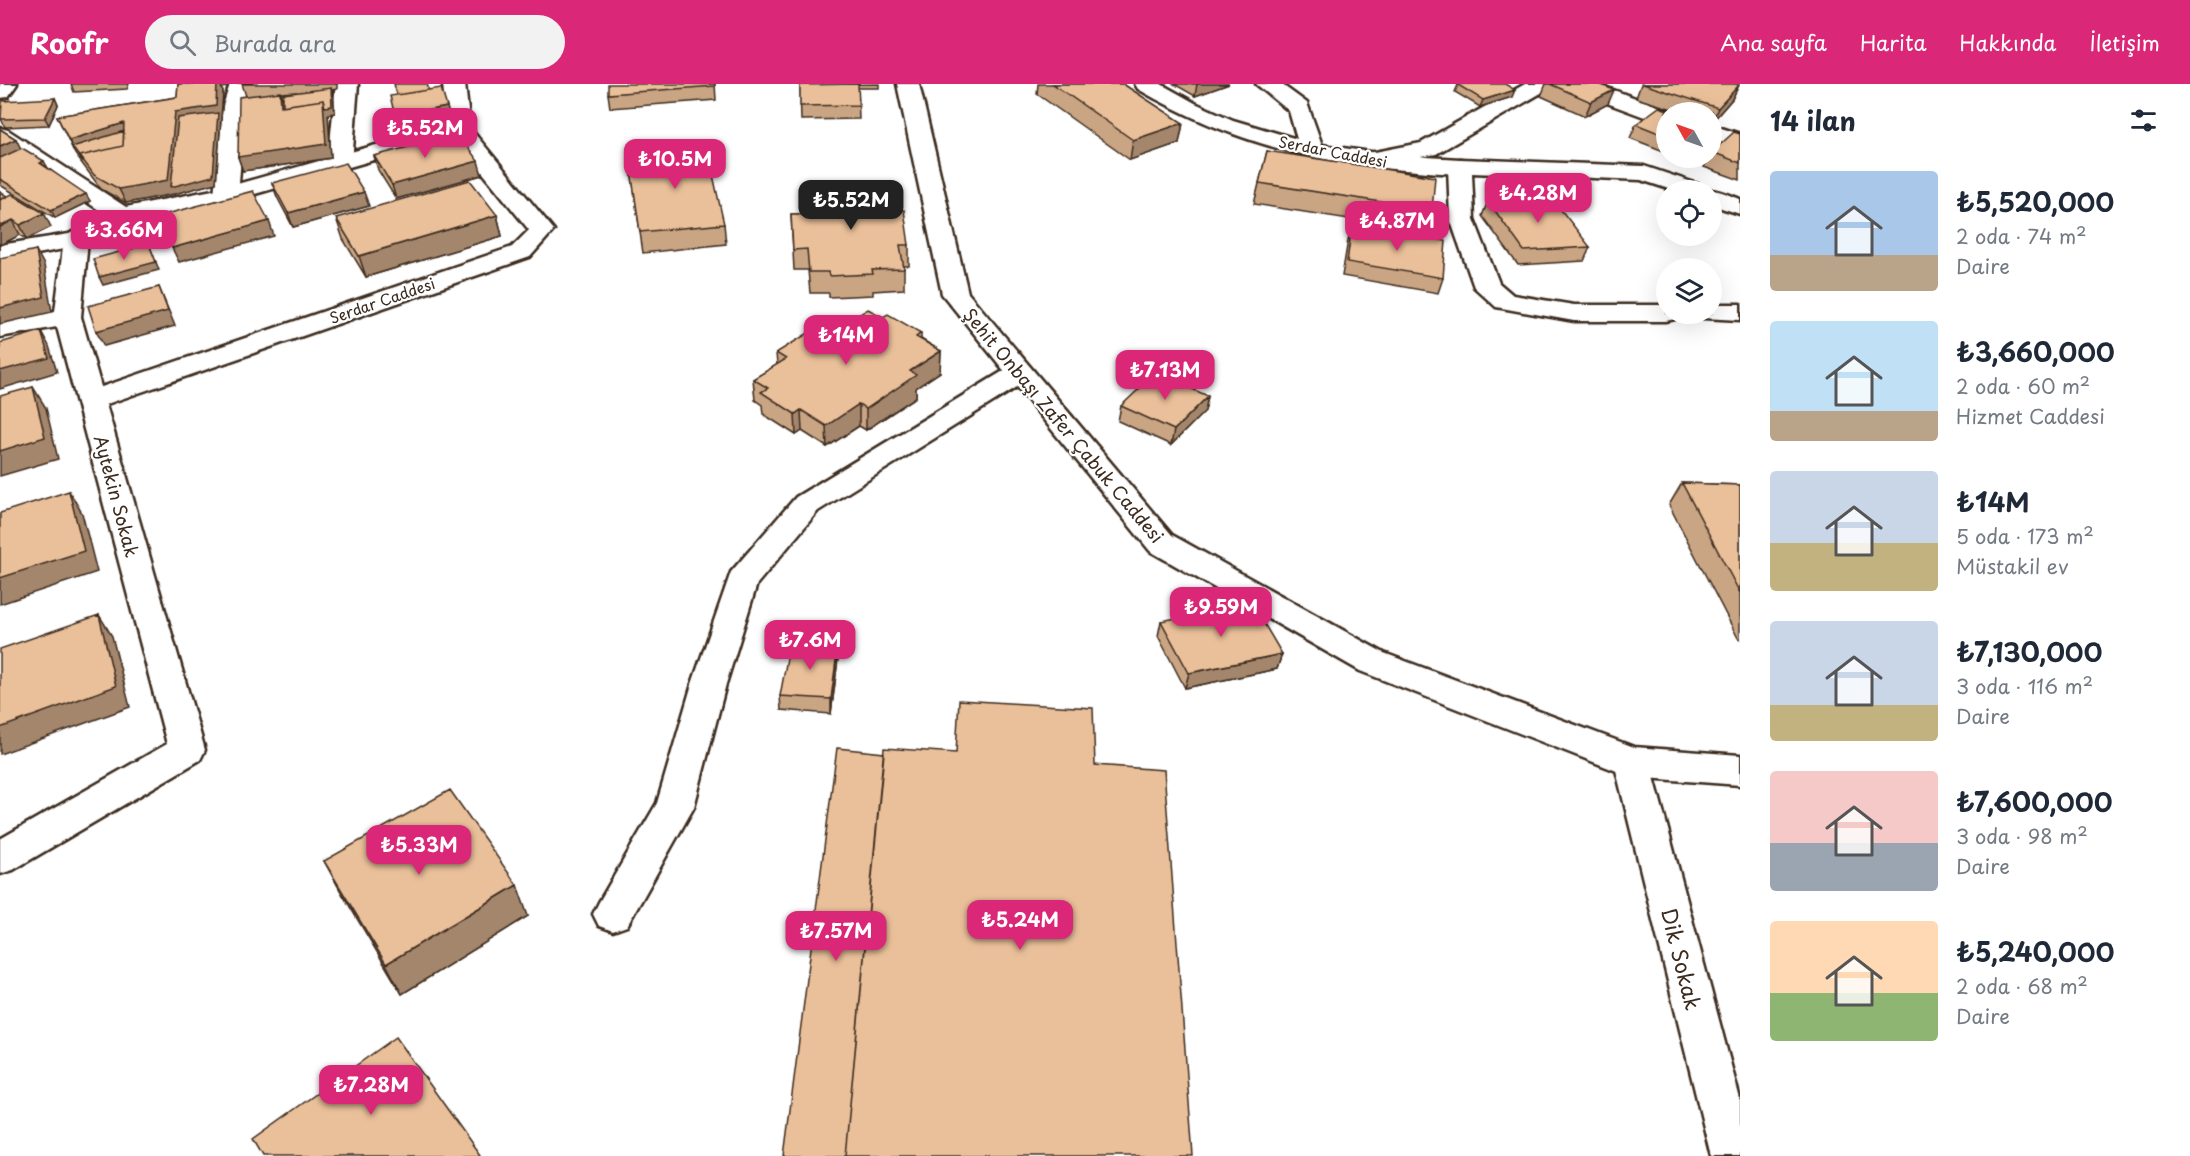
<!DOCTYPE html>
<html lang="tr">
<meta charset="utf-8">
<style>
:root{--surface:#fff;--page:#f2f2f3;--text:#1f2937;--muted:#747a83;--accent:#db2777}
body{margin:0;font-family:"Playpen Sans",sans-serif;background:var(--page);color:var(--text);height:100vh;display:flex;flex-direction:column;font-size:22px;white-space:nowrap}
*{box-sizing:border-box;margin:0}
p{font-size:20px;color:var(--muted)}
.icon{flex:none;width:33px;height:33px;fill:none;stroke:currentColor;stroke-width:2;stroke-linecap:round;stroke-linejoin:round}
.map{position:relative;flex:1;overflow:hidden}
.details{display:flex;flex-direction:column;background:var(--surface);width:450px}
.details>*{flex:none}
.needle{width:39px;rotate:310deg}
.fabs{position:absolute;left:1656px;top:18px;display:grid;gap:12px}
.fabs a{display:grid;place-items:center;width:66px;height:66px;border-radius:50%;background:var(--surface);box-shadow:0 6px 24px #0002;font-size:30px}
.price{position:absolute;translate:-50% -51px;padding:0 14px;border-radius:12px;background:var(--accent);color:#fff;font-size:20px;line-height:39px;filter:drop-shadow(0 2px 3px #0008)}
.price::after{content:'';position:absolute;left:50%;top:36px;width:18px;height:14px;margin-left:-9px;background:inherit;clip-path:polygon(0 0,100% 0,50% 100%)}
.price.active{background:#222;color:#fff}
ul{padding:0;list-style:none}
li{display:flex;align-items:center;gap:18px;height:150px;padding:0 30px}
li span{display:grid;place-items:center;flex:none;width:168px;height:120px;border-radius:6px;color:#555}
li>.icon{margin-inline-start:auto}
span .icon{width:72px;height:72px;fill:#fffc;stroke-width:1}
li b{font-size:26px}
h2{display:flex;justify-content:space-between;align-items:center;height:72px;padding:0 30px;font-size:26px}
header{display:flex;align-items:center;gap:36px;box-sizing:border-box;height:84px;padding:0 30px;background:var(--accent);color:#fff}
header strong{font-size:28px}
nav{display:flex;gap:33px;margin-inline-start:auto;font-size:21px}
.search{width:420px;height:54px;background:var(--page);display:flex;align-items:center;gap:15px;box-sizing:border-box;padding:0 21px;border-radius:33px;color:var(--muted);font-size:22px}
main{display:flex;flex:1;min-height:0}
.map>svg:first-child{display:block}
</style>
<header>
<strong>Roofr</strong>
<div class="search"><svg class="icon" aria-label="search" viewBox="0 0 24 24"><circle cx="10" cy="10" r="6"/><path d="M15 15l6 6"/></svg>Burada ara</div>
<nav><a>Ana sayfa</a><a>Harita</a><a>Hakkında</a><a>İletişim</a></nav>
</header>
<main>
<div class="map">
<svg width="1740" height="1072" viewBox="0 0 1740 1072">
<rect width="100%" height="100%" fill="#fff"/>
<filter id="ink" filterUnits="userSpaceOnUse"><feTurbulence type="fractalNoise" baseFrequency=".0167" numOctaves="2"/><feDisplacementMap in="SourceGraphic" scale="12" xChannelSelector="R" yChannelSelector="G"/><feConvolveMatrix kernelMatrix="1 2 1 2 8 2 1 2 1" color-interpolation-filters="sRGB"/></filter>
<g filter="url(#ink)">
<g fill="none" stroke-linecap="round" stroke-linejoin="round">
<!-- minor casing -->
<g stroke="#3b2a1e" stroke-width="5">
<path id="minor" d="M 0,0 L 17,0 L 8,13 L 0,14 Z
M 230,0 L 252,0 L 245,22 L 238,111 L 234,116 L 226,118 L 218,116 L 214,111 L 223,22 Z
M 336,0 L 358,0 L 352,79 L 348,84 L 340,86 L 332,84 L 328,79 Z
M 1525,0 L 1551,0 L 1548,5 L 1436,70 L 1373,82 L 1365,80 L 1362,75 L 1365,70 L 1421,59 Z
M 1566,0 L 1597,0 L 1674,28 L 1666,28 L 1666,40 L 1658,38 L 1569,5 Z
M 1712,41 L 1740,50 L 1740,64 L 1712,55 Z
M 1460,75 L 1644,82 L 1701,101 L 1704,106 L 1672,106 L 1641,96 L 1472,89 L 1474,135 L 1499,199 L 1513,211 L 1574,221 L 1666,221 L 1666,230 L 1679,230 L 1675,235 L 1666,237 L 1574,237 L 1496,223 L 1474,203 L 1450,135 L 1448,82 L 1452,77 Z
M 1709,106 C 1720,106 1730,111 1740,115 L 1740,130 L 1712,121 L 1712,106 Z
M 76,149 L 85,151 L 88,156 L 81,233 L 205,666 L 200,676 L 13,786 L 0,790 L 0,755 L 167,660 L 57,243 L 0,253 L 0,237 L 55,227 L 64,156 L 67,151 Z
M 1712,220 L 1740,220 L 1740,236 L 1703,234 L 1700,230 L 1712,230 Z
M 1020,280 L 1030,283 L 1034,289 L 1030,295 L 818,427 L 757,500 L 726,600 L 694,723 L 627,842 L 613,847 L 599,842 L 593,830 L 599,818 L 657,719 L 692,600 L 731,488 L 796,413 L 1010,283 Z
M 1632,663 L 1645,668 L 1650,678 L 1740,1015 L 1740,1072 L 1711,1072 L 1614,678 L 1619,668 Z"/>
</g>
<!-- tertiary casing -->
<g stroke="#3b2a1e" stroke-width="5">
<path id="tertiary" d="M 443,0 L 465,0 L 470,44 L 554,146 L 530,173 L 101,322 L 91,325 L 81,322 L 77,316 L 81,310 L 512,163 L 529,146 L 454,53 L 234,116 L 129,137 L 85,161 L 0,177 L 0,161 L 69,150 L 105,130 L 0,61 L 0,44 L 8,46 L 126,123 L 223,104 L 447,41 Z
M 897,0 L 919,0 L 968,209 L 1172,451 L 1384,569 L 1634,663 L 1740,671 L 1740,701 L 1632,693 L 1360,587 L 1150,467 L 942,210 Z
M 1135,0 L 1161,0 L 1195,19 L 1233,36 L 1297,55 L 1289,27 L 1256,0 L 1281,0 L 1307,19 L 1322,61 L 1392,71 L 1460,75 L 1468,77 L 1472,82 L 1468,87 C 1448,92 1424,87 1404,86 C 1304,77 1225,55 1138,5 Z"/>
</g>
<!-- minor -->
<use href="#minor" fill="#fff" fill-rule="evenodd"/>
<!-- tertiary -->
<use href="#tertiary" fill="#fff" fill-rule="evenodd"/>
</g>
<!-- wall -->
<path fill="#c9a584" stroke="#3b2a1e" stroke-width="1.5" fill-rule="evenodd" d="M 71,0 L 129,0 L 127,5 L 74,8 Z
M 178,0 L 229,0 L 228,3 L 221,4 L 223,8 L 216,99 L 174,110 L 126,119 L 101,105 L 75,70 L 57,32 L 177,13 Z
M 242,0 L 337,0 L 337,5 L 332,6 L 333,11 L 335,29 L 328,30 L 331,74 L 243,87 L 238,73 L 246,12 ZM 297,8 L 283,15 L 281,9 Z
M 715,0 L 716,16 L 610,24 L 608,10 Z
M 879,0 L 879,4 L 858,4 L 859,35 L 801,36 L 800,1 Z
M 1038,0 L 1123,0 L 1183,39 L 1179,59 L 1130,76 L 1037,10 Z
M 1174,0 L 1229,0 L 1195,12 Z
M 1546,0 L 1599,0 L 1608,20 L 1585,32 L 1541,12 Z
M 1641,0 L 1739,1 L 1732,15 L 1712,38 L 1712,28 L 1682,28 L 1636,14 Z
M 1458,1 L 1512,13 L 1480,23 L 1455,8 Z
M 55,14 L 58,21 L 49,41 L 5,43 L 1,35 Z
M 1666,28 L 1666,68 L 1630,54 L 1636,40 Z
M 0,45 L 16,55 L 20,64 L 48,84 L 90,117 L 55,134 L 0,101 Z
M 1740,50 L 1740,96 L 1704,83 L 1709,74 L 1712,74 L 1712,68 Z
M 1267,67 L 1432,126 L 1425,147 L 1254,120 Z
M 374,72 L 482,91 L 396,115 L 378,86 Z
M 629,72 L 724,140 L 726,160 L 643,169 Z
M 272,99 L 369,122 L 293,143 L 277,113 Z
M 862,106 L 895,126 L 909,161 L 909,182 L 904,182 L 904,205 L 873,207 L 873,211 L 829,213 L 829,209 L 810,209 L 808,186 L 794,186 L 791,130 L 804,130 L 803,108 Z
M 0,108 L 51,143 L 27,155 L 20,151 L 0,161 Z
M 1488,117 L 1590,163 L 1584,177 L 1518,181 L 1482,132 Z
M 497,131 L 502,152 L 366,193 L 343,155 L 336,134 Z
M 1352,141 L 1443,194 L 1438,209 L 1342,192 L 1348,156 Z
M 883,233 L 921,249 L 921,255 L 941,267 L 940,288 L 916,304 L 916,313 L 866,346 L 859,342 L 827,363 L 802,347 L 796,351 L 763,330 L 762,321 L 755,316 L 753,295 L 777,281 L 776,269 L 837,244 Z
M 1208,312 L 1205,327 L 1171,361 L 1118,337 L 1121,322 Z
M 1682,399 L 1740,401 L 1740,555 L 1738,554 L 1669,421 Z
M 1161,537 L 1282,570 L 1277,585 L 1185,604 L 1158,552 Z
M 838,575 L 831,630 L 781,626 L 780,612 Z
M 324,777 L 528,832 L 402,910 L 341,808 Z"/>
<!-- shaded-wall -->
<path fill="#a4866c" stroke="#3b2a1e" stroke-width="1.5" d="M 217,0 L 220,0 L 223,8 L 216,99 L 174,110 L 126,119 L 119,105 L 175,28 Z
M 1197,0 L 1229,0 L 1195,12 Z
M 1739,1 L 1732,15 L 1712,38 L 1718,24 Z
M 331,4 L 333,11 L 335,29 L 328,30 L 331,74 L 243,87 L 238,73 L 281,22 L 280,8 L 285,22 Z
M 1515,6 L 1512,13 L 1480,23 L 1483,16 Z
M 1614,6 L 1608,20 L 1585,32 L 1591,18 Z
M 55,14 L 58,21 L 49,41 L 45,34 Z
M 447,23 L 451,37 L 399,46 L 395,32 Z
M 124,39 L 130,76 L 85,78 L 72,63 L 69,56 Z
M 1183,39 L 1179,59 L 1130,76 L 1133,56 Z
M 16,55 L 23,69 L 0,80 L 0,62 Z
M 44,77 L 48,84 L 40,79 Z
M 478,77 L 482,91 L 396,115 L 392,101 Z
M 364,108 L 369,122 L 293,143 L 288,129 Z
M 86,110 L 90,117 L 55,134 L 51,126 Z
M 44,129 L 51,143 L 27,155 L 20,141 Z
M 497,131 L 502,152 L 366,193 L 359,172 Z
M 13,136 L 20,151 L 0,161 L 0,143 Z
M 269,137 L 274,152 L 179,178 L 172,164 Z
M 149,160 L 159,186 L 103,201 L 99,193 Z
M 36,166 L 44,181 L 52,228 L 0,240 L 0,224 Z
M 159,203 L 175,242 L 104,262 L 96,247 Z
M 41,247 L 49,262 L 57,288 L 0,305 L 0,287 Z
M 941,267 L 940,288 L 916,304 L 916,313 L 866,346 L 866,325 L 910,287 Z
M 33,303 L 46,324 L 58,375 L 0,392 L 0,367 Z
M 1208,312 L 1205,327 L 1171,361 L 1174,346 Z
M 859,320 L 859,342 L 827,363 L 826,342 Z
M 801,326 L 802,347 L 796,351 L 795,330 Z
M 69,407 L 82,429 L 97,488 L 0,520 L 0,494 Z
M 99,531 L 112,552 L 130,623 L 0,670 L 0,644 Z
M 838,561 L 838,575 L 831,630 L 831,615 Z
M 1282,570 L 1277,585 L 1185,604 L 1189,589 Z
M 517,801 L 528,832 L 402,910 L 386,880 Z"/>
<!-- building -->
<path fill="#eac09a" stroke="#3b2a1e" stroke-width="1.5" d="M 178,0 L 217,0 L 216,22 L 175,28 L 168,96 L 119,105 L 94,91 L 80,72 L 123,62 L 124,39 L 69,56 L 57,32 L 177,13 Z
M 394,0 L 427,0 L 429,6 L 397,11 Z
M 608,0 L 715,0 L 715,2 L 608,10 Z
M 858,0 L 859,21 L 800,22 L 800,1 Z
M 1053,0 L 1123,0 L 1183,39 L 1133,56 Z
M 1461,0 L 1505,0 L 1515,6 L 1483,16 L 1458,1 Z
M 1550,0 L 1599,0 L 1614,6 L 1591,18 Z
M 1643,0 L 1735,0 L 1739,1 L 1718,24 Z
M 331,4 L 332,22 L 325,23 L 323,16 L 283,22 L 283,10 Z
M 441,4 L 447,23 L 395,32 L 390,12 Z
M 280,8 L 281,22 L 323,16 L 326,60 L 238,73 L 239,13 Z
M 55,14 L 45,34 L 1,35 L 2,17 Z
M 1659,23 L 1674,28 L 1666,28 L 1666,52 L 1636,40 Z
M 218,29 L 213,92 L 171,103 L 178,34 Z
M 0,45 L 16,55 L 0,62 Z
M 124,47 L 123,62 L 80,72 L 83,78 L 72,63 Z
M 1734,48 L 1740,50 L 1740,79 L 1712,68 Z
M 458,50 L 478,77 L 392,101 L 374,72 Z
M 22,64 L 44,77 L 40,79 L 86,110 L 51,126 L 0,95 L 0,74 Z
M 707,64 L 724,140 L 640,148 L 629,72 Z
M 1267,67 L 1435,93 L 1432,126 L 1259,99 Z
M 346,79 L 364,108 L 288,129 L 272,99 Z
M 470,96 L 497,131 L 359,172 L 336,134 Z
M 862,102 L 862,106 L 892,104 L 895,126 L 904,126 L 909,161 L 900,161 L 904,185 L 872,186 L 873,190 L 829,192 L 828,188 L 809,188 L 807,165 L 793,166 L 791,130 L 805,130 L 803,108 L 822,107 L 821,104 Z
M 253,107 L 269,137 L 172,164 L 159,132 Z
M 0,108 L 7,112 L 0,116 Z
M 12,110 L 44,129 L 20,141 L 13,136 L 0,143 L 0,116 Z
M 1551,113 L 1590,163 L 1524,167 L 1488,117 Z
M 1352,141 L 1446,157 L 1443,194 L 1347,178 Z
M 149,160 L 156,178 L 99,193 L 93,175 Z
M 36,166 L 44,213 L 0,224 L 0,174 Z
M 159,203 L 168,227 L 96,247 L 88,222 Z
M 868,225 L 883,233 L 888,230 L 921,249 L 916,253 L 941,267 L 910,287 L 916,291 L 866,325 L 859,320 L 826,342 L 801,326 L 795,330 L 761,308 L 768,304 L 753,295 L 786,275 L 776,269 L 826,238 L 837,244 Z
M 41,247 L 49,274 L 0,287 L 0,259 Z
M 1156,289 L 1208,312 L 1174,346 L 1121,322 Z
M 33,303 L 45,353 L 0,367 L 0,312 Z
M 1682,399 L 1740,401 L 1740,509 Z
M 69,407 L 84,467 L 0,494 L 0,429 Z
M 1252,519 L 1282,570 L 1189,589 L 1161,537 Z
M 99,531 L 116,602 L 0,644 L 0,565 Z
M 790,558 L 838,561 L 831,615 L 780,612 Z
M 959,616 L 1093,624 L 1095,681 L 1164,686 L 1193,1072 L 845,1072 L 884,664 L 956,669 Z
M 837,664 L 884,669 L 845,1072 L 784,1072 Z
M 450,706 L 517,801 L 386,880 L 324,777 Z
M 396,953 L 480,1071 L 478,1072 L 263,1072 L 253,1055 Z"/>
</g>
<g text-anchor="middle" dominant-baseline="central" stroke-width="4.5" stroke-linejoin="round" paint-order="stroke">
<!-- far-street labels -->
<g font-size="15" fill="#3b2a1e" stroke="#fff">
<text transform="translate(1333 67) rotate(11)">Serdar Caddesi</text>
<text transform="translate(382 216) rotate(-19)">Serdar Caddesi</text>
</g>
<!-- street labels -->
<g font-size="18" fill="#3b2a1e" stroke="#fff">
<text transform="translate(1064 341) rotate(50)">Şehit Onbaşı Zafer Çabuk Caddesi</text>
<text transform="translate(117 412) rotate(75)">Aytekin Sokak</text>
</g>
<!-- near-street labels -->
<g font-size="21" fill="#3b2a1e" stroke="#fff">
<text transform="translate(1682 875) rotate(76)">Dik Sokak</text>
</g>
</g>
</svg>
<div class="fabs">
<a><svg class="needle" viewBox="-14 -14 28 28"><path d="M0-13l5 13h-10z" fill="#e53935"/><path d="M0 13l5-13h-10z" fill="#747a83"/></svg></a>
<a><svg class="icon" aria-label="locate" viewBox="0 0 24 24"><circle cx="12" cy="12" r="6"/><path d="M12 2v4M12 18v4M2 12h4M18 12h4"/></svg></a>
<a><svg class="icon" aria-label="layers" viewBox="0 0 24 24"><path d="M12 4l9 5-9 5-9-5zM3 14l9 5 9-5"/></svg></a>
</div>
<b class="price" style="left:425px;top:75px">₺5.52M</b>
<b class="price" style="left:675px;top:106px">₺10.5M</b>
<b class="price" style="left:1538px;top:140px">₺4.28M</b>
<b class="price active" style="left:851px;top:147px">₺5.52M</b>
<b class="price" style="left:1397px;top:168px">₺4.87M</b>
<b class="price" style="left:124px;top:177px">₺3.66M</b>
<b class="price" style="left:846px;top:282px">₺14M</b>
<b class="price" style="left:1165px;top:317px">₺7.13M</b>
<b class="price" style="left:1221px;top:554px">₺9.59M</b>
<b class="price" style="left:810px;top:587px">₺7.6M</b>
<b class="price" style="left:419px;top:792px">₺5.33M</b>
<b class="price" style="left:1020px;top:867px">₺5.24M</b>
<b class="price" style="left:836px;top:878px">₺7.57M</b>
<b class="price" style="left:371px;top:1032px">₺7.28M</b>
</div>
<section class="details">
<h2>14 ilan<svg class="icon" aria-label="filters" viewBox="0 0 24 24"><path d="M4 7h16M4 17h16"/><circle cx="9" cy="7" r="2"/><circle cx="15" cy="17" r="2"/></svg></h2>
<ul>
<li><span style="background:linear-gradient(#a9c7e8 70%,#b9a48a 0)"><svg class="icon" aria-label="home" viewBox="0 0 24 24"><path d="M3 11l9-7 9 7M6 9v11h12V9"/></svg></span><div><b>₺5,520,000</b><p>2 oda · 74 m²</p><p>Daire</p></div></li>
<li><span style="background:linear-gradient(#bfe0f5 75%,#b9a48a 0)"><svg class="icon" aria-label="home" viewBox="0 0 24 24"><path d="M3 11l9-7 9 7M6 9v11h12V9"/></svg></span><div><b>₺3,660,000</b><p>2 oda · 60 m²</p><p>Hizmet Caddesi</p></div></li>
<li><span style="background:linear-gradient(#c9d6e8 60%,#c2b280 0)"><svg class="icon" aria-label="home" viewBox="0 0 24 24"><path d="M3 11l9-7 9 7M6 9v11h12V9"/></svg></span><div><b>₺14M</b><p>5 oda · 173 m²</p><p>Müstakil ev</p></div></li>
<li><span style="background:linear-gradient(#c9d6e8 70%,#c2b280 0)"><svg class="icon" aria-label="home" viewBox="0 0 24 24"><path d="M3 11l9-7 9 7M6 9v11h12V9"/></svg></span><div><b>₺7,130,000</b><p>3 oda · 116 m²</p><p>Daire</p></div></li>
<li><span style="background:linear-gradient(#f6c9c9 60%,#9aa5b1 0)"><svg class="icon" aria-label="home" viewBox="0 0 24 24"><path d="M3 11l9-7 9 7M6 9v11h12V9"/></svg></span><div><b>₺7,600,000</b><p>3 oda · 98 m²</p><p>Daire</p></div></li>
<li><span style="background:linear-gradient(#ffd9b3 60%,#8fb573 0)"><svg class="icon" aria-label="home" viewBox="0 0 24 24"><path d="M3 11l9-7 9 7M6 9v11h12V9"/></svg></span><div><b>₺5,240,000</b><p>2 oda · 68 m²</p><p>Daire</p></div></li>
</ul>
</section>
</main>
